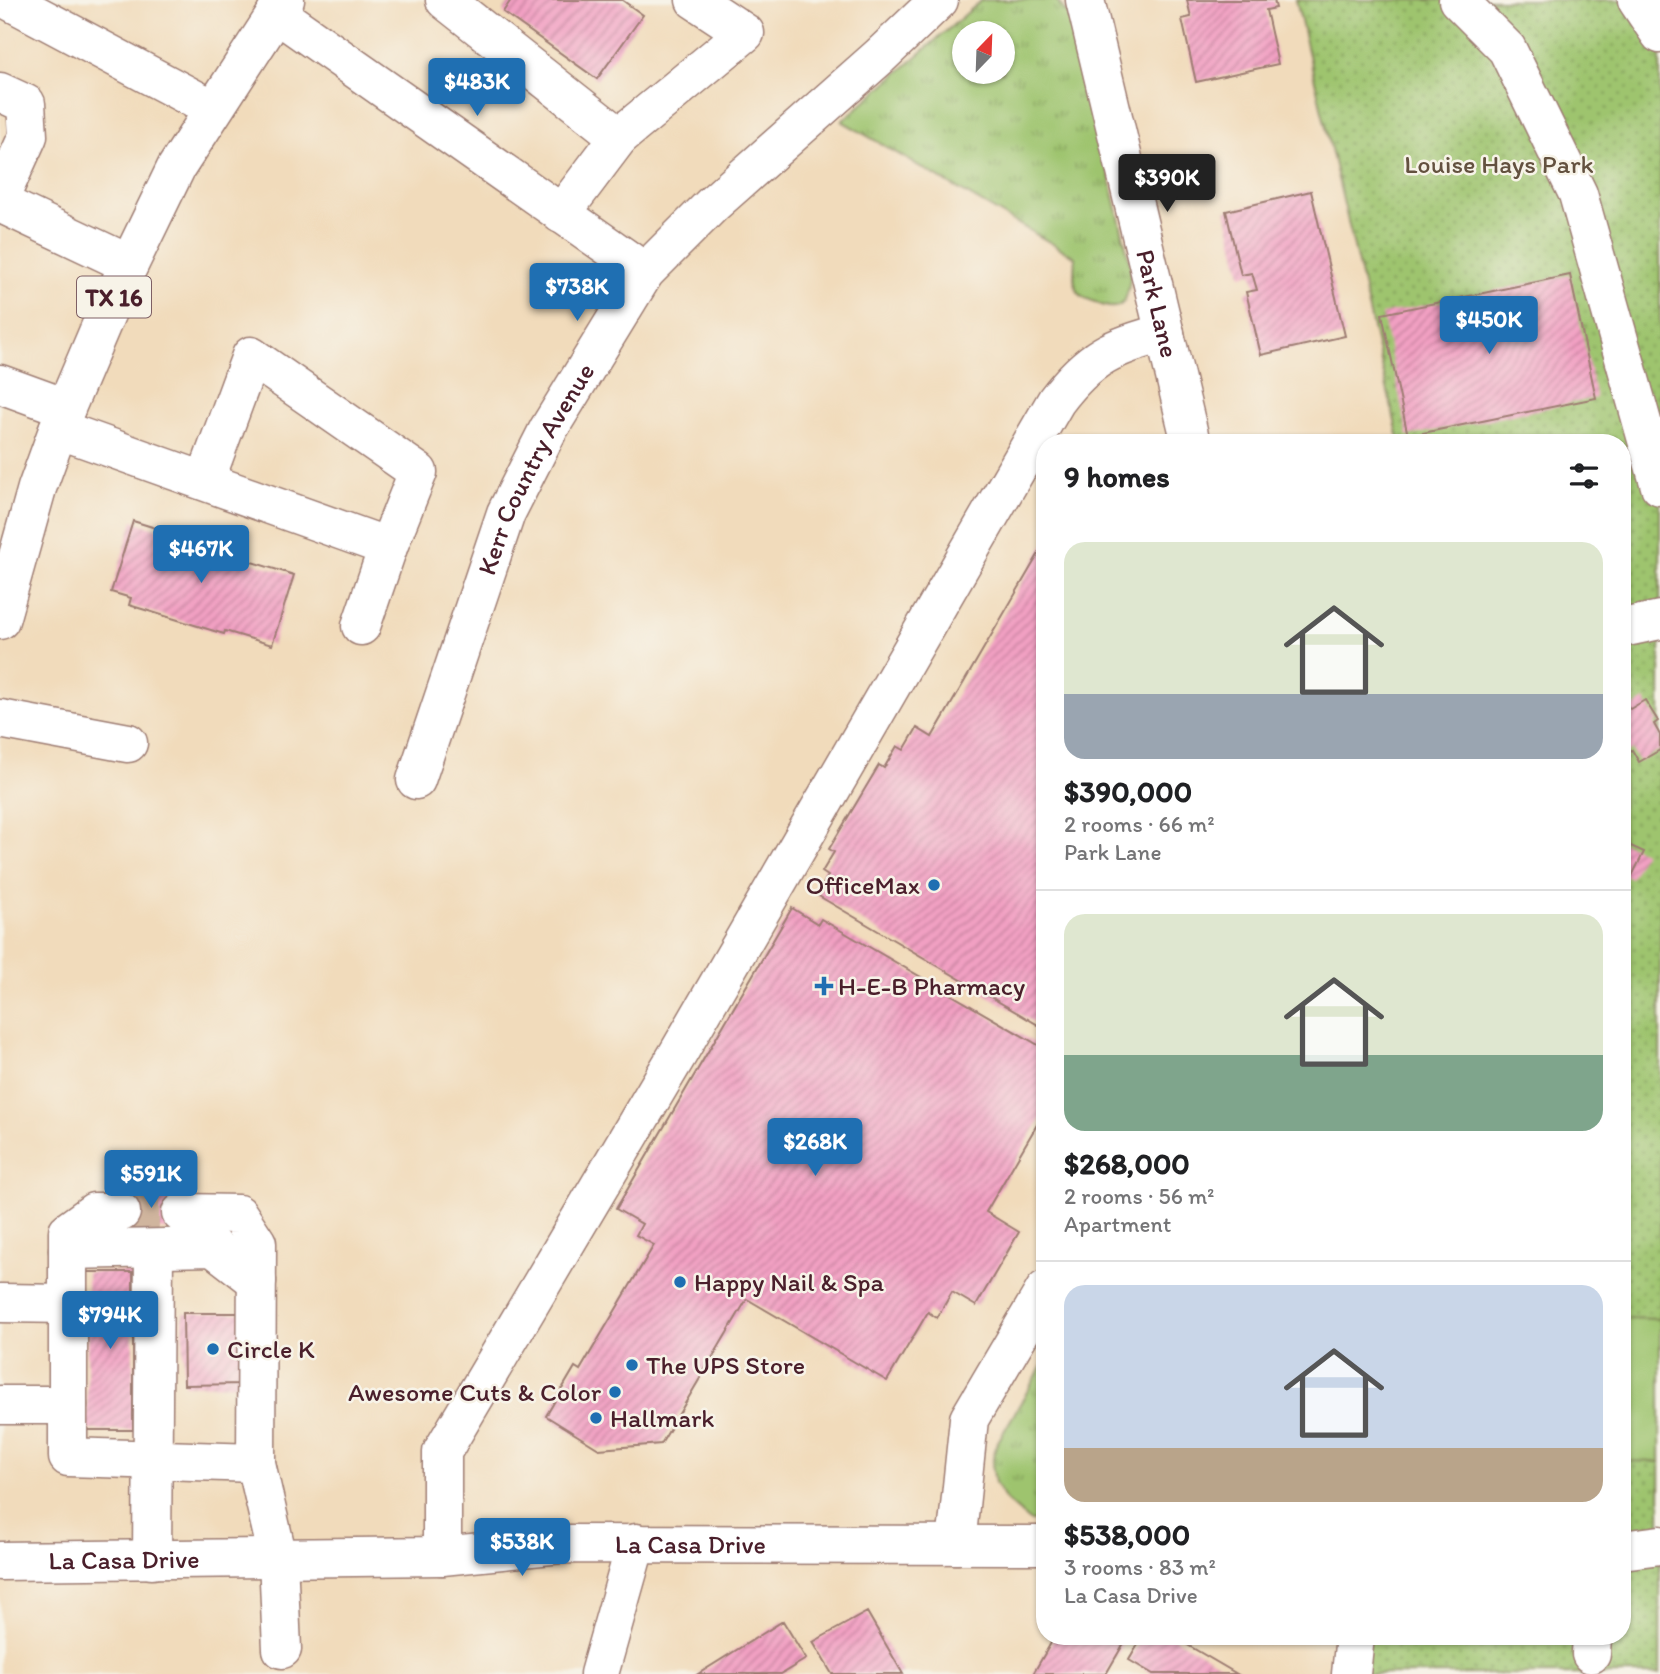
<!DOCTYPE html>
<meta charset="utf-8">
<style>
:root{--surface:#fff;--page:#f2f2f2;--text:#202124;--muted:#757577;--line:#e0e0e0;--accent:#1f6fb2}
body{margin:0;font-family:Itim,sans-serif;background:var(--page);color:var(--text);height:100vh;display:flex;flex-direction:column;font-size:26px;white-space:nowrap}
*{box-sizing:border-box;margin:0}
p{font-size:23px;color:var(--muted)}
.icon{flex:none;width:38px;height:38px;fill:none;stroke:currentColor;stroke-width:2;stroke-linecap:round;stroke-linejoin:round}
.map{position:relative;flex:1;overflow:hidden}
.panel{position:absolute;left:1036px;top:434px;width:595px;height:1211px;display:flex;flex-direction:column;background:var(--surface);border-radius:28px;box-shadow:0 2px 5px #0004}
.panel>*{flex:none}
.needle{width:46px;rotate:23deg}
.tools{position:absolute;left:952px;top:21px;display:grid;gap:14px}
.tools a{display:grid;place-items:center;width:63px;height:63px;border-radius:50%;background:var(--surface);box-shadow:0 2px 5px #0004;font-size:35px}
.price{position:absolute;translate:-50% -60px;padding:0 16px;border-radius:7px;background:var(--accent);color:#fff;font-size:23px;line-height:46px;filter:drop-shadow(0 2px 4px #0008)}
.price::after{content:'';position:absolute;left:50%;top:42px;width:21px;height:16px;margin-left:-10px;background:inherit;clip-path:polygon(0 0,100% 0,50% 100%)}
.price.selected{background:#222;color:#fff}
ul{padding:0;list-style:none}
li{display:grid;align-content:center;gap:14px;height:371px;padding:0 28px}
li+li{border-top:2px solid var(--line)}
li span{display:grid;place-items:center;height:217px;border-radius:21px;color:#555}
li>.icon{margin-inline-start:auto}
span .icon{width:126px;height:126px;fill:#fffc;stroke-width:1}
li b{font-size:30px}
h2{display:flex;justify-content:space-between;align-items:center;height:84px;padding:0 28px;font-size:30px}
.map>svg:first-child{display:block}
</style>
<div class="map">
<svg width="1660" height="1674" viewBox="0 0 1660 1674">
<defs>
<pattern id="grass-tufts" width="24" height="20" patternUnits="userSpaceOnUse" patternTransform="scale(1.75)"><rect width="24" height="20" fill="#9ec46e"/><path d="M3 7l-1-3M5 7V3M7 7l1-3M15 17l-1-3M17 17v-4M19 17l1-3" fill="none" stroke="#839f5b"/></pattern>
<pattern id="park-dots" width="8" height="8" patternUnits="userSpaceOnUse" patternTransform="scale(1.75)"><rect width="8" height="8" fill="#9ec46e"/><path d="M2 2h.1M6 6h.1" fill="none" stroke="#839f5b" stroke-width="1.8" stroke-linecap="round"/></pattern>
<pattern id="building-hatch" width="6" height="6" patternUnits="userSpaceOnUse" patternTransform="scale(1.75)"><rect width="6" height="6" fill="#f2a0c3"/><path d="M-1 1l2-2M0 6l6-6M5 7l2-2" fill="none" stroke="#c6829f"/></pattern>
</defs>
<rect width="100%" height="100%" fill="#f7f3e8"/>
<filter id="ink" filterUnits="userSpaceOnUse"><feTurbulence type="fractalNoise" baseFrequency=".0143" numOctaves="2"/><feDisplacementMap in="SourceGraphic" scale="14" xChannelSelector="R" yChannelSelector="G"/><feConvolveMatrix kernelMatrix="1 2 1 2 8 2 1 2 1" color-interpolation-filters="sRGB"/></filter>
<filter id="wash" filterUnits="userSpaceOnUse"><feTurbulence type="fractalNoise" baseFrequency=".00686" numOctaves="4" result="noise"/><feDisplacementMap in="SourceGraphic" scale="28" xChannelSelector="R" yChannelSelector="G"/><feGaussianBlur stdDeviation="1.57" result="paint"/><feColorMatrix in="noise" values="0 0 0 0 0 0 0 0 0 0 0 0 0 0 0 0 0 1.4 0 .05"/><feComposite in="paint" operator="in"/></filter>
<g filter="url(#wash)">
<rect width="100%" height="100%" fill="#f1dbbb"/>
<!-- grass -->
<path fill="url(#grass-tufts)" stroke="#74724c" stroke-width="2" fill-rule="evenodd" d="M 982,0 L 1056,0 L 1072,19 L 1131,268 C 1129,295 1126,318 1095,302 C 1088,299 1080,297 1077,290 C 1072,281 1075,267 1075,257 L 842,121 ZM 964,33 L 1003,33 L 1003,72 L 964,72 Z
M 1045,1361 L 1045,1521 L 1030,1521 L 1006,1500 L 995,1483 L 992,1464 L 996,1445 Z"/>
<!-- park -->
<path fill="url(#park-dots)" stroke="#74724c" stroke-width="2" d="M 1296,0 L 1660,0 L 1660,1674 L 1354,1674 L 1357,1636 L 1622,1636 L 1622,443 L 1400,443 Z"/>
<!-- pitch -->
<path fill="#9ec46e" stroke="#74724c" stroke-width="2" d="M 1622,1318 L 1660,1319 L 1660,1462 L 1622,1461 Z"/>
<g id="blocks">
<!-- building -->
<path fill="url(#building-hatch)" d="M 511,0 L 622,0 L 643,15 L 597,79 L 503,12 Z
M 1187,0 L 1274,0 L 1276,8 L 1266,10 L 1278,64 L 1196,82 L 1182,19 L 1191,17 Z
M 1311,191 L 1345,336 L 1261,355 L 1246,292 L 1257,290 L 1252,273 L 1241,275 L 1226,211 Z
M 1570,275 L 1596,398 L 1408,436 L 1382,314 Z
M 133,521 L 220,548 L 219,552 L 294,575 L 272,645 L 225,631 L 224,634 L 129,605 L 131,598 L 111,592 Z
M 1045,543 L 1045,1029 L 817,895 L 828,876 L 822,872 L 834,852 L 829,849 L 879,765 L 884,768 L 897,746 L 904,750 L 917,728 L 932,737 Z
M 1622,697 L 1630,709 L 1645,700 L 1658,721 L 1654,724 L 1660,735 L 1660,750 L 1639,762 L 1632,750 L 1622,756 Z
M 1622,842 L 1644,852 L 1631,878 L 1622,874 Z
M 792,908 L 818,924 L 821,919 L 1045,1049 L 1045,1111 L 986,1212 L 1019,1232 L 976,1306 L 952,1292 L 937,1318 L 928,1312 L 887,1381 L 747,1299 L 661,1444 L 599,1449 L 546,1416 L 575,1367 L 580,1370 L 654,1245 L 636,1235 L 642,1224 L 616,1209 Z
M 122,1190 L 182,1192 L 181,1230 L 121,1229 Z
M 87,1272 L 133,1272 L 133,1430 L 87,1430 Z
M 183,1313 L 243,1313 L 244,1384 L 184,1385 Z
M 867,1612 L 903,1674 L 832,1674 L 813,1642 Z
M 783,1621 L 806,1659 L 781,1674 L 698,1674 Z
M 1055,1636 L 1113,1636 L 1124,1643 L 1106,1674 L 1033,1674 Z
M 1143,1636 L 1172,1636 L 1237,1674 L 1153,1674 L 1129,1660 Z"/>
</g>
</g>
<g filter="url(#ink)">
<use href="#blocks" fill-opacity="0" stroke="#9e7d73" stroke-width="2"/>
<g fill="none" stroke-linecap="round" stroke-linejoin="round">
<!-- minor-tunnel -->
<path stroke="#d0b59e" stroke-width="38" stroke-dasharray="38 19" stroke-linecap="butt" d="M 121,1212 L 181,1213"/>
<!-- minor casing -->
<g stroke="#9e7d73" stroke-width="41">
<g id="minor">
<path d="M 8,0 L 213,109"/>
<path d="M 445,0 L 619,137 L 745,33 L 695,0"/>
<path id="s1" d="M 1085,0 L 1191,443"/>
<path d="M 1458,0 L 1507,49 L 1578,194 L 1660,486"/>
<path d="M 1637,0 L 1660,34"/>
<path d="M 276,13 L 645,272"/>
<path d="M 0,92 L 26,104 L 28,136 L 0,198"/>
<path d="M 0,203 L 129,264"/>
<path d="M 561,214 L 619,137"/>
<path d="M 0,384 L 66,408"/>
<path d="M 58,429 L 388,547 L 418,472 L 251,356 L 205,481"/>
<path d="M 361,626 L 388,547"/>
<path d="M 1622,628 L 1660,620"/>
<path d="M 0,719 L 128,743"/>
<path id="s2" d="M 416,780 L 506,513 L 548,430 L 645,272 L 713,204 L 879,57 L 939,0"/>
<path d="M 121,1212 L 94,1212 L 68,1231 L 68,1457 L 256,1463"/>
<path d="M 181,1213 L 238,1214 L 257,1243 L 256,1463 L 278,1558 L 282,1649"/>
<path d="M 68,1250 L 213,1247 L 257,1281"/>
<path d="M 0,1303 L 68,1304"/>
<path d="M 0,1405 L 68,1405"/>
<path d="M 956,1545 L 969,1419 L 1045,1290"/>
<path d="M 1622,1550 L 1660,1545"/>
<path d="M 442,1556 L 442,1452 L 679,1052 L 1056,401 C 1089,357 1113,346 1165,333"/>
<path d="M 152,1560 L 154,1249"/>
<path id="s3" d="M 0,1561 L 442,1556 L 561,1544 L 1045,1545"/>
<path d="M 1591,1654 L 1592,1636"/>
<path d="M 599,1674 L 636,1543"/>
<path d="M 1351,1674 L 1355,1636"/>
</g>
</g>
<!-- major casing -->
<g stroke="#9e7d73" stroke-width="41">
<path id="major" d="M 0,620 L 37,488 L 66,408 L 111,302 L 176,168 L 285,0"/>
</g>
<!-- minor -->
<use href="#minor" stroke="#fff" stroke-width="38"/>
<!-- major -->
<use href="#major" stroke="#fff" stroke-width="38"/>
</g>
</g>
<!-- markers -->
<g fill="#1f6fb2" stroke="#f7f3e8" stroke-width="2.5">
<circle cx="934" cy="885" r="7"/>
<path d="M820.5 975.5h7v7h7v7h-7v7h-7v-7h-7v-7h7z"/>
<circle cx="680" cy="1282" r="7"/>
<circle cx="213" cy="1349" r="7"/>
<circle cx="632" cy="1365" r="7"/>
<circle cx="615" cy="1392" r="7"/>
<circle cx="596" cy="1418" r="7"/>
</g>
<g text-anchor="middle" dominant-baseline="central" stroke-width="5" stroke-linejoin="round" paint-order="stroke">
<!-- shield labels -->
<rect fill="#f7f3e8" stroke="#7e5f64" stroke-width="2" x="77" y="276.5" width="74" height="41" rx="5"/>
<g font-size="24" font-weight="bold" fill="#4a1f2b">
<text x="114" y="297">TX 16</text>
</g>
<!-- park labels -->
<g font-size="26" fill="#63513f" stroke="#f7f3e8">
<text x="1499" y="164">Louise Hays Park</text>
</g>
<!-- street labels -->
<g font-size="26" fill="#4a1f2b" stroke="#f7f3e8">
<text stroke="none"><textPath href="#s1" startOffset="312">Park Lane</textPath></text>
<text stroke="none"><textPath href="#s2" startOffset="334">Kerr Country Avenue</textPath></text>
<text stroke="none"><textPath href="#s3" startOffset="691">La Casa Drive</textPath></text>
<text stroke="none"><textPath href="#s3" startOffset="124">La Casa Drive</textPath></text>
</g>
<!-- poi labels -->
<g font-size="26" fill="#4a1f2b" stroke="#f7f3e8" text-anchor="start">
<text x="920" y="885" text-anchor="end">OfficeMax</text>
<text x="838" y="986">H-E-B Pharmacy</text>
<text x="694" y="1282">Happy Nail &amp; Spa</text>
<text x="227" y="1349">Circle K</text>
<text x="646" y="1365">The UPS Store</text>
<text x="601" y="1392" text-anchor="end">Awesome Cuts &amp; Color</text>
<text x="610" y="1418">Hallmark</text>
</g>
</g>
</svg>
<div class="tools">
<a><svg class="needle" viewBox="-14 -14 28 28"><path d="M0-13l5 13h-10z" fill="#e53935"/><path d="M0 13l5-13h-10z" fill="#757577"/></svg></a>
</div>
<b class="price" style="left:477px;top:118px">$483K</b>
<b class="price selected" style="left:1167px;top:214px">$390K</b>
<b class="price" style="left:577px;top:323px">$738K</b>
<b class="price" style="left:1489px;top:356px">$450K</b>
<b class="price" style="left:201px;top:585px">$467K</b>
<b class="price" style="left:815px;top:1178px">$268K</b>
<b class="price" style="left:151px;top:1210px">$591K</b>
<b class="price" style="left:110px;top:1351px">$794K</b>
<b class="price" style="left:522px;top:1578px">$538K</b>
<section class="panel">
<h2>9 homes<svg class="icon" aria-label="filters" viewBox="0 0 24 24"><path d="M4 7h16M4 17h16"/><circle cx="9" cy="7" r="2"/><circle cx="15" cy="17" r="2"/></svg></h2>
<ul>
<li><span style="background:linear-gradient(#dfe7d0 70%,#9aa5b1 0)"><svg class="icon" aria-label="home" viewBox="0 0 24 24"><path d="M3 11l9-7 9 7M6 9v11h12V9"/></svg></span><div><b>$390,000</b><p>2 rooms · 66 m²</p><p>Park Lane</p></div></li>
<li><span style="background:linear-gradient(#dfe7d0 65%,#7fa58c 0)"><svg class="icon" aria-label="home" viewBox="0 0 24 24"><path d="M3 11l9-7 9 7M6 9v11h12V9"/></svg></span><div><b>$268,000</b><p>2 rooms · 56 m²</p><p>Apartment</p></div></li>
<li><span style="background:linear-gradient(#c9d6e8 75%,#b9a48a 0)"><svg class="icon" aria-label="home" viewBox="0 0 24 24"><path d="M3 11l9-7 9 7M6 9v11h12V9"/></svg></span><div><b>$538,000</b><p>3 rooms · 83 m²</p><p>La Casa Drive</p></div></li>
</ul>
</section>
</div>
